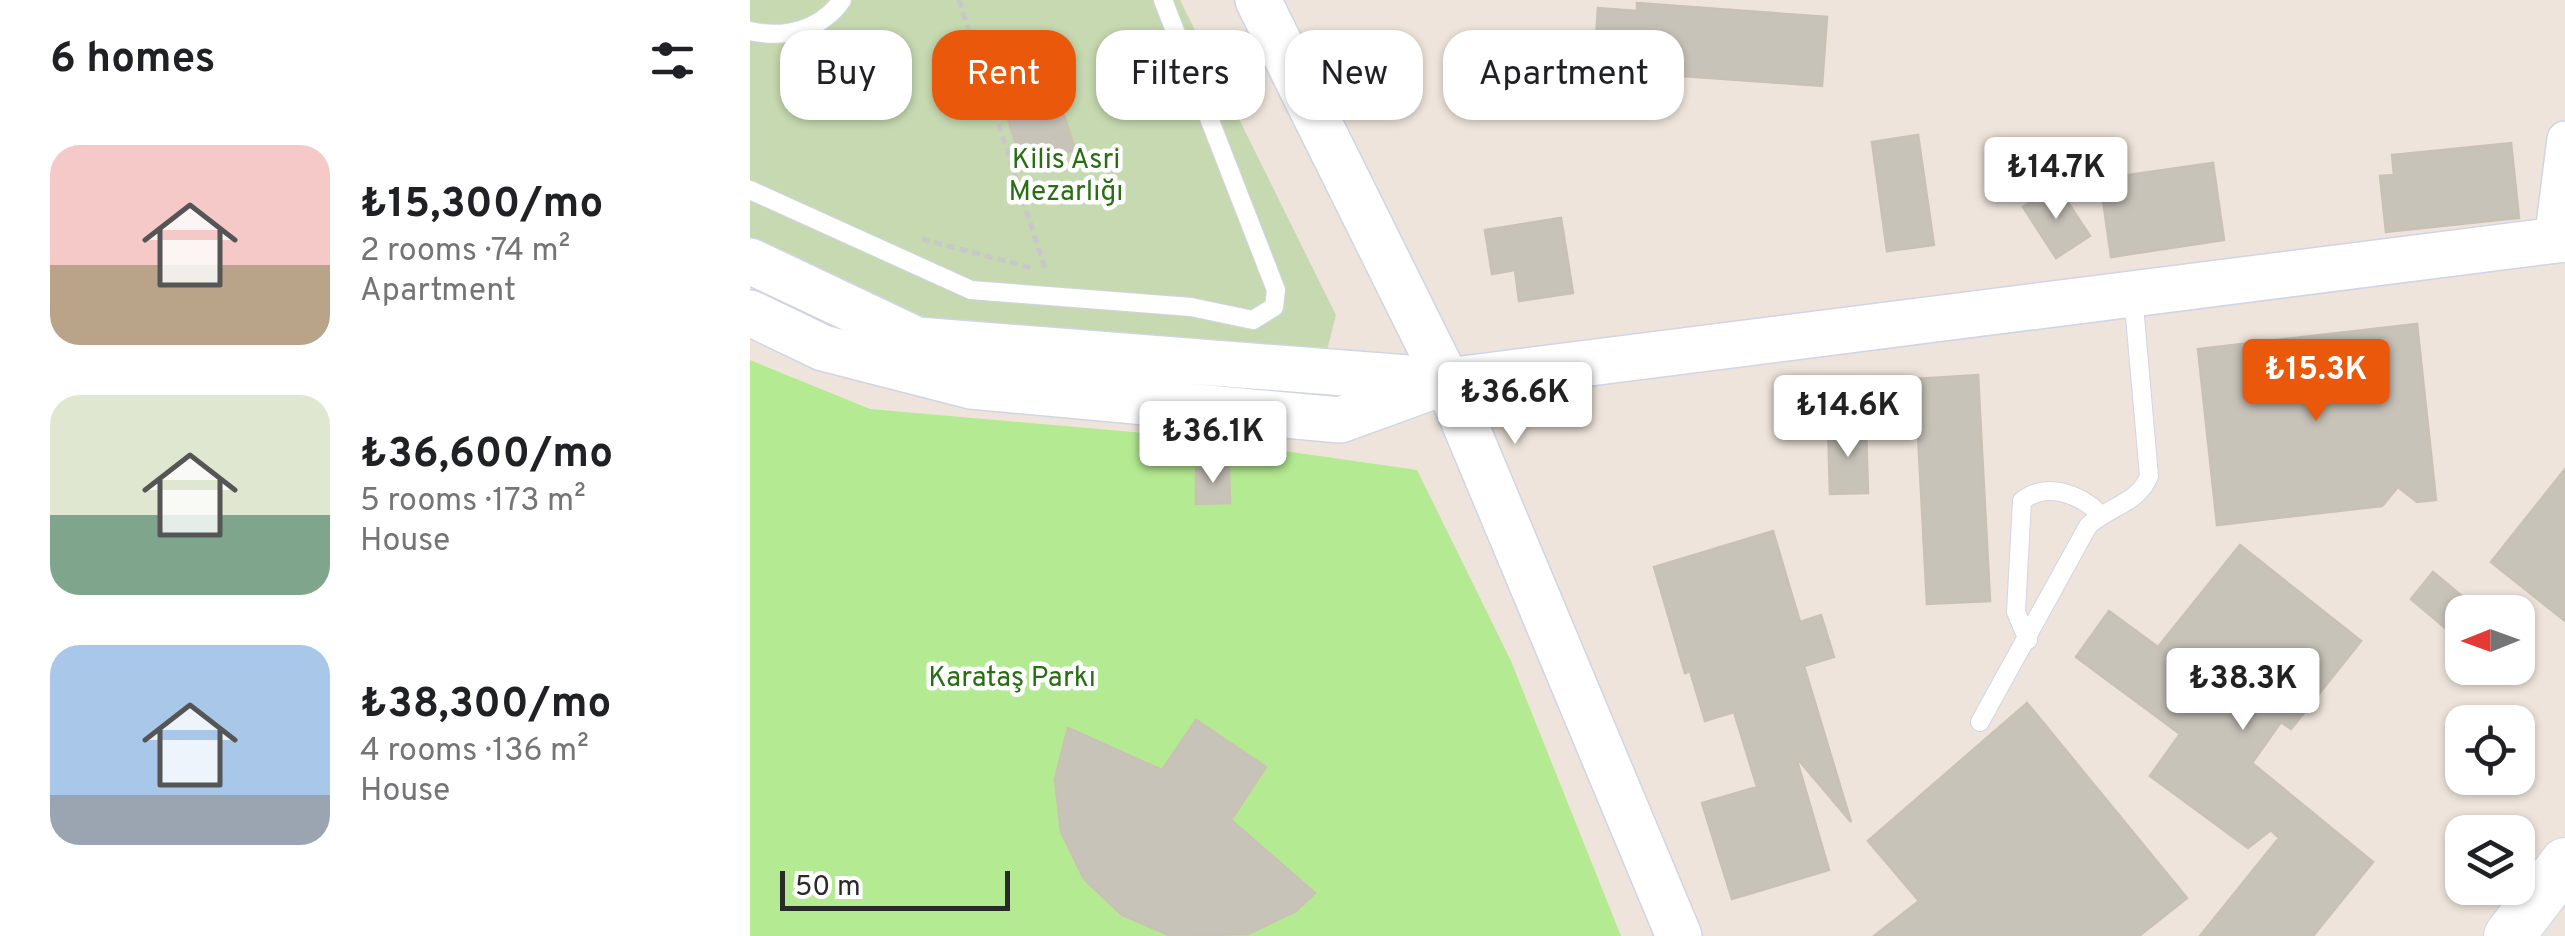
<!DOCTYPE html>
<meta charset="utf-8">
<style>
:root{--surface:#fff;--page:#f6f6f6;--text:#202124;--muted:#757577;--accent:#ea580c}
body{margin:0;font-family:Overpass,sans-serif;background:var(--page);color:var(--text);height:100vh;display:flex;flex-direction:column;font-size:38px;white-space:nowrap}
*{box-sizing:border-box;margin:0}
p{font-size:32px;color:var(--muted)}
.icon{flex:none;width:55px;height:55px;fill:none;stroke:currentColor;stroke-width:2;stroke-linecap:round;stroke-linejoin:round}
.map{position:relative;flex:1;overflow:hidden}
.details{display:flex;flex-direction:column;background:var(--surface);width:750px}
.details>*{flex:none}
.top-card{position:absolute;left:30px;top:30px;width:950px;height:90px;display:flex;gap:20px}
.needle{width:65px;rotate:269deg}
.tools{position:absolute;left:1695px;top:595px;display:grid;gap:20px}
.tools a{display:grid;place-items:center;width:90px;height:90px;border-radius:20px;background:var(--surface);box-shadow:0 2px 8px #0004;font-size:50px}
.scale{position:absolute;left:30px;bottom:25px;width:230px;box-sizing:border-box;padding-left:10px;border:5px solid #2a2a2a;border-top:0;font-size:28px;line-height:35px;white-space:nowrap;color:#2a2a2a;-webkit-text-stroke:8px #fff;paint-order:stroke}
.price{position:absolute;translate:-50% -85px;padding:0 22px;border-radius:10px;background:#fff;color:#222;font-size:32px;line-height:65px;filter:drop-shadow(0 2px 5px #0008)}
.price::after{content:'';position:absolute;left:50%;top:60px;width:30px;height:22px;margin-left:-15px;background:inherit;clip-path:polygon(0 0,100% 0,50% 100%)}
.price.current{background:var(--accent);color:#fff}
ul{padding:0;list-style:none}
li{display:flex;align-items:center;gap:30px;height:250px;padding:0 50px}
li span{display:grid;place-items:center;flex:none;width:280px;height:200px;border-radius:30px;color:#555}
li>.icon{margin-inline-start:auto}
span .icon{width:120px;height:120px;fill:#fffc;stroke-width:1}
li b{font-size:42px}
h2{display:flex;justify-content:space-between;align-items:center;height:120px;padding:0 50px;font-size:42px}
.pill{padding:0 35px;border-radius:30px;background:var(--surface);box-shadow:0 2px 8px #0004;font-size:35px;line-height:90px}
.pill.current{background:var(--accent);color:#fff}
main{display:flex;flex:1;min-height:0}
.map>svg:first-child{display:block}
</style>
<main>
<section class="details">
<h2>6 homes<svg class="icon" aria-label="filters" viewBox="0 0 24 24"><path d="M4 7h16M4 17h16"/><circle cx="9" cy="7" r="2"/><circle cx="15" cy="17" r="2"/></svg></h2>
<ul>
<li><span style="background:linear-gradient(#f6c9c9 60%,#b9a48a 0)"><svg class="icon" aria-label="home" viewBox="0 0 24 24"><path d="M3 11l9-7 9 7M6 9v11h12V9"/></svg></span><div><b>₺15,300/mo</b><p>2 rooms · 74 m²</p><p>Apartment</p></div></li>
<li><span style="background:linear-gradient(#dfe7d0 60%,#7fa58c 0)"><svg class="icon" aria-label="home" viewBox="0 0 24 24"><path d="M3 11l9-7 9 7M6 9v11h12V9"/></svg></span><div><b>₺36,600/mo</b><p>5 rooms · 173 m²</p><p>House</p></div></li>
<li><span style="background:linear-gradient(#a9c7e8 75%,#9aa5b1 0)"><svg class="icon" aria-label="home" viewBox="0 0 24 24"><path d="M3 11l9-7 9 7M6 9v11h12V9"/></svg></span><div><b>₺38,300/mo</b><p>4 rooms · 136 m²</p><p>House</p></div></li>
</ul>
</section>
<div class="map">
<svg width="1815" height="936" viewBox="0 0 1815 936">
<rect width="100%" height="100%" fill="#eee4db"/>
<!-- green -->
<path fill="#b4ea92" d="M 0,360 L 120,409 L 428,436 L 667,470 L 761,661 L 871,936 L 0,936 Z"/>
<!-- cemetery -->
<path fill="#c6d9b0" d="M 0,0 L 430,0 L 586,315 L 569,382 L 160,338 L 0,263 Z"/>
<!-- building -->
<path fill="#c8c3b9" stroke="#c9c1b4" stroke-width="2.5" d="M 887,3 L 1077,17 L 1072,86 L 904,74 L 903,91 L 858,88 L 860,67 L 844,66 L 848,8 L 887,11 Z
M 293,49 L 325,150 L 273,166 L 241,66 Z
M 1168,135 L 1184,245 L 1137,251 L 1122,142 Z
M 1761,143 L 1769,218 L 1636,232 L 1630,176 L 1644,175 L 1642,155 Z
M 1463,163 L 1474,240 L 1361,257 L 1350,179 Z
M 1307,186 L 1340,236 L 1306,258 L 1273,207 Z
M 811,218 L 823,293 L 769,301 L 765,270 L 742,274 L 735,230 Z
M 1667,324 L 1686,500 L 1667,502 L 1648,487 L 1632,506 L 1467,525 L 1448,349 Z
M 1228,375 L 1240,601 L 1177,604 L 1165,379 Z
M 1116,426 L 1118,493 L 1080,494 L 1078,427 Z
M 479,468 L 480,503 L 446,504 L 446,469 Z
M 1815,469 L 1815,621 L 1741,562 Z
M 1023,531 L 1050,622 L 1071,615 L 1084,657 L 1054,666 L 1101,822 L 1046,757 L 1079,870 L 982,899 L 952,803 L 1007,787 L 984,712 L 955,721 L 940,671 L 935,673 L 904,567 Z
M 1490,545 L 1611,641 L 1541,729 L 1531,722 L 1502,763 L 1623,862 L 1563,936 L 1450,936 L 1529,838 L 1521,830 L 1498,848 L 1400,776 L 1430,734 L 1326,657 L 1359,611 L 1408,647 Z
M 1683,572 L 1712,596 L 1712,642 L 1661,599 Z
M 1277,703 L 1437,898 L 1389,936 L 1124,936 L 1169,901 L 1118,841 Z
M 446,720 L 516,767 L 481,820 L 565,893 L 546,911 L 498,934 L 421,936 L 372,915 L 334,879 L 311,832 L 305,779 L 318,728 L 412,770 Z"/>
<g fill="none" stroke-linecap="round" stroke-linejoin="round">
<!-- service casing -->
<g stroke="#d0d5e5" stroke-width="20">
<path id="service" d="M 0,31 C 35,39 71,30 92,0
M 0,190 L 221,290 L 441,307 L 503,320 L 524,307 L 526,290 L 413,0
M 1278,640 L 1266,612 L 1272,501 C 1296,481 1330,494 1350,514
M 1230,722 L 1338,526 C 1359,506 1388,504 1399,476 L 1383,294"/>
</g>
<!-- minor casing -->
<g stroke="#d0d5e5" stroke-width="38">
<path id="minor" d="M 1802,241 L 1815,139"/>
</g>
<!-- tertiary casing -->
<g stroke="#d0d5e5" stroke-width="48">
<path id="tertiary" d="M 508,0 L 697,381 L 929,936
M 0,261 L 167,340 L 697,381 L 1815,239
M 0,313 L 73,348 L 221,386 L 590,420 L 681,387"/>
</g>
<!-- secondary casing -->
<g stroke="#d0d5e5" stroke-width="52">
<path id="secondary" d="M 1759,936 L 1815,863"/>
</g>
<!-- path -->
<path stroke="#c8c8c8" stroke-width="5" stroke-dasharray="8 5" stroke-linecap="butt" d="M 209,0 L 296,272
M 172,239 L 282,268"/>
<!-- service -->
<use href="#service" stroke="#fff" stroke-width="18"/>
<!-- minor -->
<use href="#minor" stroke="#fff" stroke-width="35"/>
<!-- tertiary -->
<use href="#tertiary" stroke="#fff" stroke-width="45"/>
<!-- secondary -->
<use href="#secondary" stroke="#fff" stroke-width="50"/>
</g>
<g text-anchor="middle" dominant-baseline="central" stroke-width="9" stroke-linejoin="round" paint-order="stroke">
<!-- park labels -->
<g font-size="28" fill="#2a6e13" stroke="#fff">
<text x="316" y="161">Kilis Asri<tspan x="316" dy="32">Mezarlığı</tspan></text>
<text x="262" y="679">Karataş Parkı</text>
</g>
</g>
</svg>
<div class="tools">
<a><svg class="needle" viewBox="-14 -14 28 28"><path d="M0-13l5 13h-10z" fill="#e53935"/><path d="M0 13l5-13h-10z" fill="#757577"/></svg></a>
<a><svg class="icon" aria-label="locate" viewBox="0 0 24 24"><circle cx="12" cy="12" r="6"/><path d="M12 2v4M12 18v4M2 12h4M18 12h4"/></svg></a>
<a><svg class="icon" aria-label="layers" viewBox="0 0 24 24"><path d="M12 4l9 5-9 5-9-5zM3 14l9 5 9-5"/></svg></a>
</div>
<div class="scale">50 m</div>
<b class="price" style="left:1306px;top:222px">₺14.7K</b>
<b class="price current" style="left:1566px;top:424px">₺15.3K</b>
<b class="price" style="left:765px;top:447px">₺36.6K</b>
<b class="price" style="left:1098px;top:460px">₺14.6K</b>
<b class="price" style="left:463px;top:486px">₺36.1K</b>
<b class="price" style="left:1493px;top:733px">₺38.3K</b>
<div class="top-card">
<a class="pill">Buy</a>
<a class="pill current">Rent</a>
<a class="pill">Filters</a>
<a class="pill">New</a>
<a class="pill">Apartment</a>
</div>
</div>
</main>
